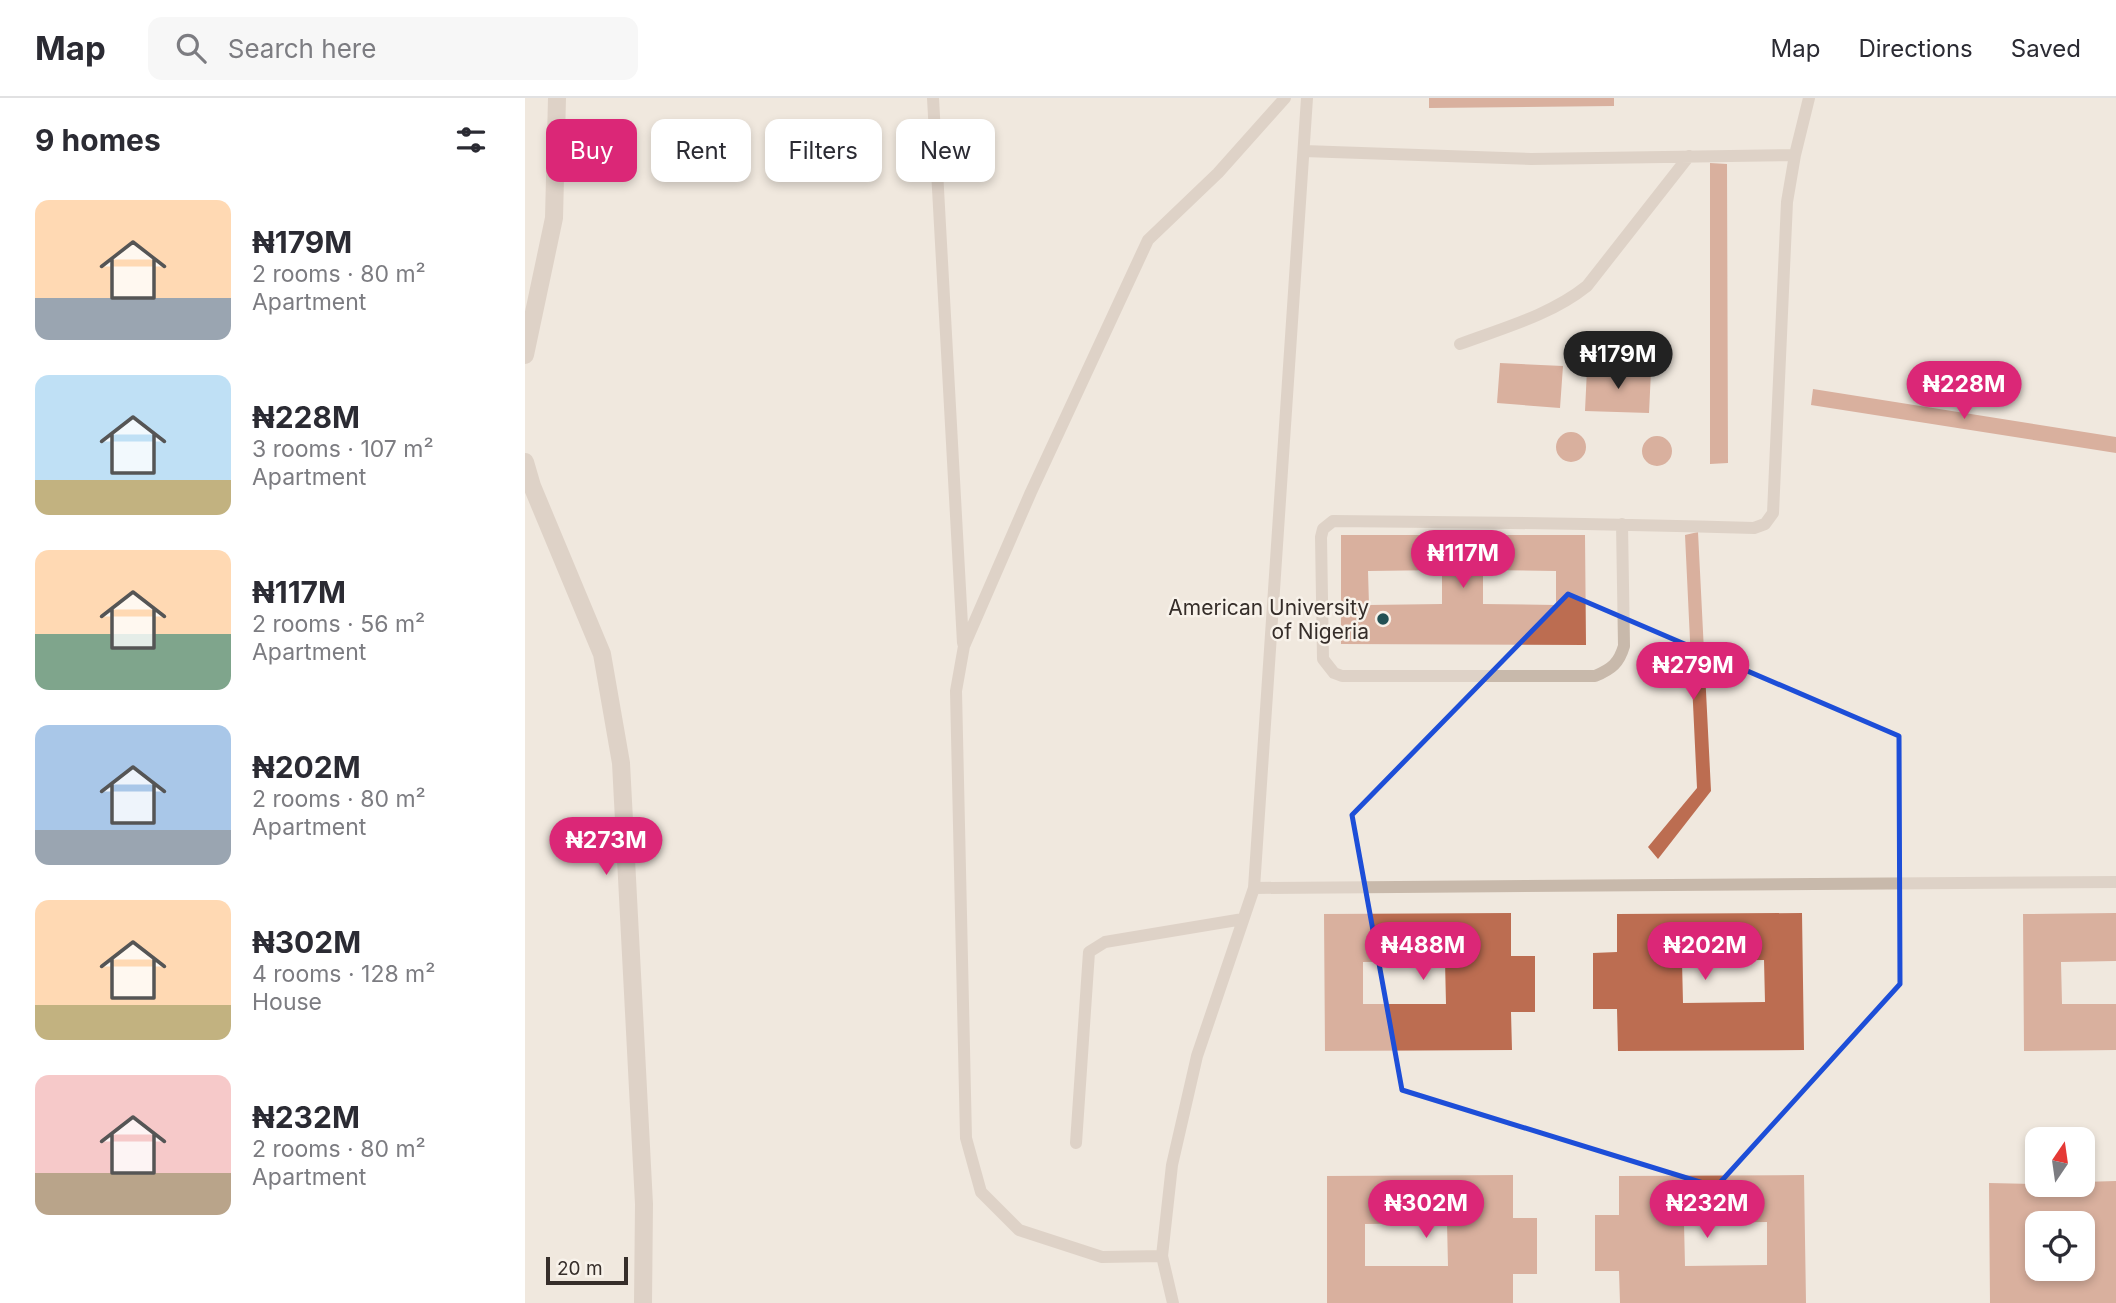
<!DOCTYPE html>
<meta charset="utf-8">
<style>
:root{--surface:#fff;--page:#f7f7f7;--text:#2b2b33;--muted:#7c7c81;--line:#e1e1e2;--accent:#db2777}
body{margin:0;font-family:Inter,sans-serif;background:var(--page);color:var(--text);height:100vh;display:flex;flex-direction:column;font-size:26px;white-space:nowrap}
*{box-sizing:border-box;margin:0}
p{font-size:23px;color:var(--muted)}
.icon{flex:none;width:38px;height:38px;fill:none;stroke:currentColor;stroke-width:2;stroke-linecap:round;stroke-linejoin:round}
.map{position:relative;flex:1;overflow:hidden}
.drawer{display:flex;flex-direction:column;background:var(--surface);width:525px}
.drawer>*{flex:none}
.hud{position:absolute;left:21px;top:21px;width:665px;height:63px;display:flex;gap:14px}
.needle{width:46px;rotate:13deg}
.buttons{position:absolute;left:1500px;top:1029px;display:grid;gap:14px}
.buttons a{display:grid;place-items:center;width:70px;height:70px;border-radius:14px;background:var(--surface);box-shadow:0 4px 10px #0003;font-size:35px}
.scale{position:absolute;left:21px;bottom:18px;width:82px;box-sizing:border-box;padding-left:7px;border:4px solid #362e2a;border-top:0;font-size:19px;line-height:24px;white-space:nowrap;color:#362e2a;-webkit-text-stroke:5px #f8f2ea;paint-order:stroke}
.price{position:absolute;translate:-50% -60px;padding:0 16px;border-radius:24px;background:var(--accent);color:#fff;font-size:23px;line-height:46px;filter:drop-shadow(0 2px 4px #0008)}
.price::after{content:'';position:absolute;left:50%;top:42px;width:21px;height:16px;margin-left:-10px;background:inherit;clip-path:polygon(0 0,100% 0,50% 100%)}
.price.current{background:#222;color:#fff}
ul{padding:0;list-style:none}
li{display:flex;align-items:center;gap:21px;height:175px;padding:0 35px}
li span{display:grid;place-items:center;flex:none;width:196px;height:140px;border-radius:14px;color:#555}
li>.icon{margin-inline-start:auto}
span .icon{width:84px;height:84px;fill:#fffc;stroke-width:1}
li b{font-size:30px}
h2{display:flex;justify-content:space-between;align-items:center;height:84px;padding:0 35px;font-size:30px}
.pill{padding:0 24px;border-radius:14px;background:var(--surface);box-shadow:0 4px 10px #0003;font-size:24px;line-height:63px}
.pill.current{background:var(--accent);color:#fff}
header{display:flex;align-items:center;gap:42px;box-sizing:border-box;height:98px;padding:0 35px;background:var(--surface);border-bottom:2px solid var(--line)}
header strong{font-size:33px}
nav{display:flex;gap:38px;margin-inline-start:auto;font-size:24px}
.search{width:490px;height:63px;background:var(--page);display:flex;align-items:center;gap:18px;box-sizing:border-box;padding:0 24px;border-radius:14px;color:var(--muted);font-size:26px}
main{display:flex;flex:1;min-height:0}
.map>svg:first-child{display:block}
</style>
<header>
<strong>Map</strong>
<div class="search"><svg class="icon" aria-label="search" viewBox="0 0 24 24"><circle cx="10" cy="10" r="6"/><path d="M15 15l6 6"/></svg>Search here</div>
<nav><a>Map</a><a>Directions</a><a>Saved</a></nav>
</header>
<main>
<section class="drawer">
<h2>9 homes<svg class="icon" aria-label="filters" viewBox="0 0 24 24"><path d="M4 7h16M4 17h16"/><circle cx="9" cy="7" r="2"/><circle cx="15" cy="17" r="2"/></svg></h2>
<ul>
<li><span style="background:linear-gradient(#ffd9b3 70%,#9aa5b1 0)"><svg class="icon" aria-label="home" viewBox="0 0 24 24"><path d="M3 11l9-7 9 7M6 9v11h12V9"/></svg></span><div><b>₦179M</b><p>2 rooms · 80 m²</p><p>Apartment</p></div></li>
<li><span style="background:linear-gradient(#bfe0f5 75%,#c2b280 0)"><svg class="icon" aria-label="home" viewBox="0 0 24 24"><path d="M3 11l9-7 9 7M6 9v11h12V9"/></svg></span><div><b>₦228M</b><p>3 rooms · 107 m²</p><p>Apartment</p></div></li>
<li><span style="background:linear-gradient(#ffd9b3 60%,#7fa58c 0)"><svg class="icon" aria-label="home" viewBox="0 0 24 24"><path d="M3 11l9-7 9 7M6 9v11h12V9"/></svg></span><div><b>₦117M</b><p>2 rooms · 56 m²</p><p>Apartment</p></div></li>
<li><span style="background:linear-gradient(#a9c7e8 75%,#9aa5b1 0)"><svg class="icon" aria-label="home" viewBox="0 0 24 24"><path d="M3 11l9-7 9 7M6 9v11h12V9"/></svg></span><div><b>₦202M</b><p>2 rooms · 80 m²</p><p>Apartment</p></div></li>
<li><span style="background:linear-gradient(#ffd9b3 75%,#c2b280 0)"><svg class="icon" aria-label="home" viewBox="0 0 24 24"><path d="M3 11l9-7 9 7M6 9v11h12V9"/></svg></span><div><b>₦302M</b><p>4 rooms · 128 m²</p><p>House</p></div></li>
<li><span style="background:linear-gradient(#f6c9c9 70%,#b9a48a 0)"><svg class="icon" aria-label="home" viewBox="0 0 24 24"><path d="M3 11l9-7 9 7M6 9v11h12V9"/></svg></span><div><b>₦232M</b><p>2 rooms · 80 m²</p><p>Apartment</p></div></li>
</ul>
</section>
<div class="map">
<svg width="1591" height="1205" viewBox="0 0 1591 1205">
<rect width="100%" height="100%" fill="#f0e8de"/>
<!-- building -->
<path fill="#bc6d51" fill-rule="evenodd" d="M 904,0 L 1089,0 L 1089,8 L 904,10 Z
M 1185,65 L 1202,66 L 1203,365 L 1185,366 Z
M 975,265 L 1038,268 L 1035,310 L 972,305 Z
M 1062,271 L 1126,273 L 1124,315 L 1060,313 Z
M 1288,291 L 1591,339 L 1591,355 L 1286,307 Z
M1031 349a15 15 0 1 1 30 0a15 15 0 1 1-30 0Z
M1117 353a15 15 0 1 1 30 0a15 15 0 1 1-30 0Z
M 1173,434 L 1186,693 L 1133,761 L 1123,749 L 1172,690 L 1160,437 Z
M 816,437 L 1060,437 L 1061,547 L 816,546 ZM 917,472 L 917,506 L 844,507 L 843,473 ZM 958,472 L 1031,473 L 1031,507 L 958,506 Z
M 986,815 L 986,858 L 1010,858 L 1010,914 L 986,914 L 987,952 L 800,953 L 799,816 ZM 920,863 L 921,906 L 838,906 L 838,864 Z
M 1277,815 L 1279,952 L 1093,953 L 1092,911 L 1068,911 L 1068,855 L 1092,854 L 1092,816 ZM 1239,862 L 1240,904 L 1158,905 L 1157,863 Z
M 1591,815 L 1591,863 L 1536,864 L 1537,906 L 1591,906 L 1591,952 L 1499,953 L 1498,816 Z
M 988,1077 L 988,1120 L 1012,1120 L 1012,1176 L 988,1176 L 988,1205 L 802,1205 L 802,1078 ZM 922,1125 L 923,1168 L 840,1168 L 840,1126 Z
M 1279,1077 L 1281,1205 L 1095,1205 L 1094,1173 L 1070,1173 L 1070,1117 L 1094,1117 L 1094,1078 ZM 1242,1124 L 1242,1167 L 1160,1168 L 1159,1125 Z
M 1591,1083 L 1591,1205 L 1465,1205 L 1464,1085 L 1558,1087 L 1558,1084 ZM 1512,1125 L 1558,1125 L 1558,1171 L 1512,1171 Z"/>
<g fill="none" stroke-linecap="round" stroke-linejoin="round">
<!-- service -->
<path stroke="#c8b9ab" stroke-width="12" d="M 408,0 L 438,545
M 779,53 L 1006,61 L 1270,57 L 1262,104 L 1248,415 L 1240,426 L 1229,430 C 1088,426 948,424 808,423 L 798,431 L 796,439 L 798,561 L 809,575 L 817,578 L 1070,578 C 1087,571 1094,565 1099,548 L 1097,426
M 1270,57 L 1284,0
M 935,246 C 978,230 1026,217 1062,188 L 1164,58
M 729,790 L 1591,784
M 551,1045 L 564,854 L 580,844 L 718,821
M 637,1158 L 577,1159 L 494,1132 L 456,1094 L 441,1040 L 431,593 L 439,548 L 506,394 L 623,142 L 693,75 L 760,0
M 648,1205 L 637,1158 L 647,1067 L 672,958 L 729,790 L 782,0"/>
<!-- minor -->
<path stroke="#c8b9ab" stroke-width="18" d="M 0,257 L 29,120 L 32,0
M 0,364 L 7,388 L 77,556 L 96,665 L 119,1106 L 118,1205"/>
</g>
<!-- marked area -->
<path d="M0 0H1591V1205H0ZM 1043,496 L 1374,638 L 1375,886 L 1191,1089 L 877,992 L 827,717 Z" fill="#f0e8de" fill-opacity=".55" fill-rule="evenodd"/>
<path fill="none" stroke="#1d4ed8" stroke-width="5" stroke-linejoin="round" d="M 1043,496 L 1374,638 L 1375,886 L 1191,1089 L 877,992 L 827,717 Z"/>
<!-- markers -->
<circle fill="#225054" stroke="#f8f2ea" stroke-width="2.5" cx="858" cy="521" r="7"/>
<g text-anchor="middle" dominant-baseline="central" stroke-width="5" stroke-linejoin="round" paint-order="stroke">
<!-- poi labels -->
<g font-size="21" fill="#362e2a" stroke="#f8f2ea" text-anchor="end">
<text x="844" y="509">American University<tspan x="844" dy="24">of Nigeria</tspan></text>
</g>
</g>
</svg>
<div class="buttons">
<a><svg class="needle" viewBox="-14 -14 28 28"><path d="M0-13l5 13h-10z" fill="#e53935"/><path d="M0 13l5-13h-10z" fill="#7c7c81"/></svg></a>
<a><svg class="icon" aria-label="locate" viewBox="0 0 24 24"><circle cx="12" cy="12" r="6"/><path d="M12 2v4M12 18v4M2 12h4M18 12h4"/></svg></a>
</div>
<div class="scale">20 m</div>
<b class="price current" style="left:1093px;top:293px">₦179M</b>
<b class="price" style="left:1439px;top:323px">₦228M</b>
<b class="price" style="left:938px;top:492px">₦117M</b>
<b class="price" style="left:1168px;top:604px">₦279M</b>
<b class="price" style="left:81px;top:779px">₦273M</b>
<b class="price" style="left:898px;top:884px">₦488M</b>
<b class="price" style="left:1180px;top:884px">₦202M</b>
<b class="price" style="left:901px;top:1142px">₦302M</b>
<b class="price" style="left:1182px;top:1142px">₦232M</b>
<div class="hud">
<a class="pill current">Buy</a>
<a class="pill">Rent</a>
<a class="pill">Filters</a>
<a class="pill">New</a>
</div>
</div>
</main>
